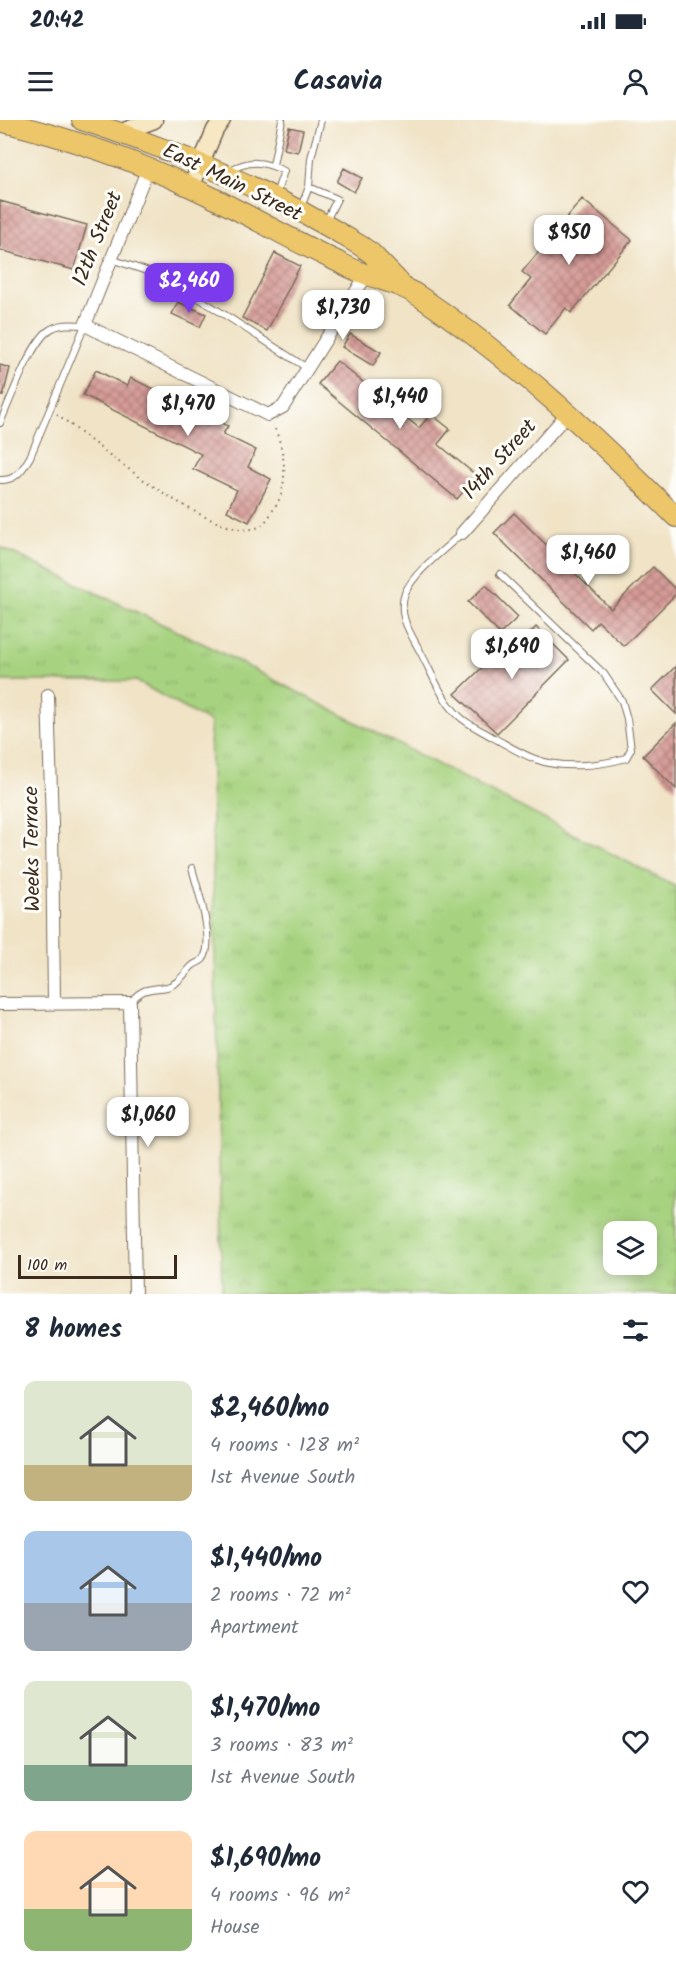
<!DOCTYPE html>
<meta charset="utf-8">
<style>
:root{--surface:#fff;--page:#f6f6f7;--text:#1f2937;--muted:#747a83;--accent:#7c3aed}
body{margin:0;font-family:Kalam,sans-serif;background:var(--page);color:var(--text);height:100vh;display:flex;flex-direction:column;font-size:22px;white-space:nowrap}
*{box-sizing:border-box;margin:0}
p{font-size:20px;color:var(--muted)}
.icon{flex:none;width:33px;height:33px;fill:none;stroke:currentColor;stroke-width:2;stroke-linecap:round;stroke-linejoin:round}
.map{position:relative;height:1174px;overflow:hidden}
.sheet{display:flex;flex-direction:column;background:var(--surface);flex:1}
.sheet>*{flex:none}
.buttons{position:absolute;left:603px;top:1101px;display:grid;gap:12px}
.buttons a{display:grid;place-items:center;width:54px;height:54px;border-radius:12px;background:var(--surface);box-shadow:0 3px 15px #0003;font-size:30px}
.scale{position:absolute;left:18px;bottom:15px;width:159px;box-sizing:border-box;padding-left:6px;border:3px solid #3b2a1e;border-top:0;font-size:16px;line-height:21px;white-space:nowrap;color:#3b2a1e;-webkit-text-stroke:4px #fdfcf7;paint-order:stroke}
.price{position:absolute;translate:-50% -51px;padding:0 14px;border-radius:12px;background:#fff;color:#222;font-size:20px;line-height:39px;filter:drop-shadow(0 2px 3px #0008)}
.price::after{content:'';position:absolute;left:50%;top:36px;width:18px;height:14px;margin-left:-9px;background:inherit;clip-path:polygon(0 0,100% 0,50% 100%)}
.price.active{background:var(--accent);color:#fff}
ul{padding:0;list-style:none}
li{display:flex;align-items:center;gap:18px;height:150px;padding:0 24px}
li span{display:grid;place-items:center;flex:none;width:168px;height:120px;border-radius:12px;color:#555}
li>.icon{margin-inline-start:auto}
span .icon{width:72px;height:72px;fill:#fffc;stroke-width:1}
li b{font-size:26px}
h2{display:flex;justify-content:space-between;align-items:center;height:72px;padding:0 24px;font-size:26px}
.status{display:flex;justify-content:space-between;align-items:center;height:42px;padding:0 30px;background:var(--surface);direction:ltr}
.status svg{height:16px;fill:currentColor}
header{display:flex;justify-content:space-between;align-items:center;height:78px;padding:0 24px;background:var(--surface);font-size:27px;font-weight:700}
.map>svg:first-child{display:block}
</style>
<div class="status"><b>20:42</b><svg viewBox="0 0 49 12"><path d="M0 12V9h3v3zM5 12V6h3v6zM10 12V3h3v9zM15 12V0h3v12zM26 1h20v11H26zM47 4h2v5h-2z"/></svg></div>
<header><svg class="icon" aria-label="menu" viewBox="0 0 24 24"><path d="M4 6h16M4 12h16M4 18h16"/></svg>Casavia<svg class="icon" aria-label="person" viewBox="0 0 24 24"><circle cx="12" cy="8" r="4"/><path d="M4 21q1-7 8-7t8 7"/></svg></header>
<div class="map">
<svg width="676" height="1174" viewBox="0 0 676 1174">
<defs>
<pattern id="grass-tufts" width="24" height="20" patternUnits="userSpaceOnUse" patternTransform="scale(1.5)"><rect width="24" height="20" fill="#a7d380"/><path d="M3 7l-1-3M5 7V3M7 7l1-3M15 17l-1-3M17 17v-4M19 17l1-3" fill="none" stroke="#91b56e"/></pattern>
<pattern id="building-cross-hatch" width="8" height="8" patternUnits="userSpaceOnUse" patternTransform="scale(1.5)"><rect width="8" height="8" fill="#d69b98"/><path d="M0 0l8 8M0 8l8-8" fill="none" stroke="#af7f7b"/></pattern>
</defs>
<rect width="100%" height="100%" fill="#fdfcf7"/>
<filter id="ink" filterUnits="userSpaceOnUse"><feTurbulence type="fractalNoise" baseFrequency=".0167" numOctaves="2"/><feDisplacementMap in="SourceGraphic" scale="12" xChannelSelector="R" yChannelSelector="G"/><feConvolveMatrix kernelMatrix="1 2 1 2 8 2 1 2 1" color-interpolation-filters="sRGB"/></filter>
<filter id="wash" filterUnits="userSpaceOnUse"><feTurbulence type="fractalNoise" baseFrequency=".008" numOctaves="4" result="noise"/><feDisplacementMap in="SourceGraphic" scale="24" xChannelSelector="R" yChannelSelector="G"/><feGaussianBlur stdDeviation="1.35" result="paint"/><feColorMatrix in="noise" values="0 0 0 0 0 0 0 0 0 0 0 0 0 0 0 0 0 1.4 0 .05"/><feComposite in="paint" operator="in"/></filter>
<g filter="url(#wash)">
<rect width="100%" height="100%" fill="#f0e3c6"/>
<!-- grass -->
<path fill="url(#grass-tufts)" stroke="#717e4f" stroke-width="1.5" fill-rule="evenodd" d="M 0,427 L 208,526 L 676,767 L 676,1174 L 222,1174 L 210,602 L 136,561 L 0,561 ZM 614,1112 L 646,1112 L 646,1144 L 614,1144 Z"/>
<g id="blocks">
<!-- building -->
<path fill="url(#building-cross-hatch)" d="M 289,7 L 303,10 L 298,32 L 284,29 Z
M 344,48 L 362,58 L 354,72 L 337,62 Z
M 582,79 L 632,120 L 571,193 L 566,188 L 545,214 L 510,185 L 531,159 L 522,152 Z
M 0,81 L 87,105 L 74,150 L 0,130 Z
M 275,133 L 300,146 L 267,211 L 242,198 Z
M 219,149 L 235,157 L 227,172 L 211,164 Z
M 178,182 L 206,194 L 200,207 L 172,194 Z
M 350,214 L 381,232 L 373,246 L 342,227 Z
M 337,241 L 419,308 L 431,294 L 450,309 L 438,324 L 477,356 L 457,379 L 318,264 Z
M 0,245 L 10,248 L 3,276 L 0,276 Z
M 96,250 L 127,266 L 131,258 L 228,306 L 223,314 L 256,330 L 248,347 L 271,359 L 249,402 L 227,391 L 237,370 L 193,349 L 201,334 L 83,275 Z
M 514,393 L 611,489 L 653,447 L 676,470 L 676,474 L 624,526 L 598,501 L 591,509 L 494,413 Z
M 486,465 L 518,497 L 500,514 L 468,482 Z
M 536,507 L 569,540 L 497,613 L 455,574 L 493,537 L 500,544 Z
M 676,546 L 676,594 L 652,570 Z
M 676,603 L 676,669 L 643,636 Z"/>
</g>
</g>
<g filter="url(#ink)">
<use href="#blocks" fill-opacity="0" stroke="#7a6b59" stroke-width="1.5"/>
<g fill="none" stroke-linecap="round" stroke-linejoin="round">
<!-- service casing -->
<g stroke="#7a6b59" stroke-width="8">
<path id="service" d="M 273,45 L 282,0
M 227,52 C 249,39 263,41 284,51 L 276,74
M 309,67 L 311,38 L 321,0
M 301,87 L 309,67 L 337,79 L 326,101
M 111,139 L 158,155 L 177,164 L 307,248
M 0,303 C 10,281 30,225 48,211 C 58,203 72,204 85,205 L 30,337 C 23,349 16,361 0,360
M 462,413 C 445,429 414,452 405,473 C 397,496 411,514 421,533 C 432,554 442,580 459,596 C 468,605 483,611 494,618 C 507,625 521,634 535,639 C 561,649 599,646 626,638 L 631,629 L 627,599 L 622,581 L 604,554 L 500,454
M 130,883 C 142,867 149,870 167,867 C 178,864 184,854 192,846 C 195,843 201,842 203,839 C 216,822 197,767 192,748"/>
</g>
<!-- minor casing -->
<g stroke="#7a6b59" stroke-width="14">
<path id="minor" d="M 148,48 L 85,205 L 268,295 L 283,287 L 369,151
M 462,413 L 568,293
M 48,575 L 52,704 L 54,883
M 0,884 L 130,883 L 135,1174"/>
</g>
<!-- secondary casing -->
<g stroke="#7a6b59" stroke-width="19">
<path id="secondary" d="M 119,13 L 154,0
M 191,67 L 215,10 L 222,0"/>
</g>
<!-- trunk casing -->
<g stroke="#7a6b59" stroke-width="22">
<path id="trunk" d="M 82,0 C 182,33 272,71 361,126 L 371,133 L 402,165
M 0,1 C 65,17 132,39 193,68 C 240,90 284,116 330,138 C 343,144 355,151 368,155 C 387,162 405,166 422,178 C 515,241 597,318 676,397"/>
</g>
<!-- path -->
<path stroke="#7a6b59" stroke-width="2" stroke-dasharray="1.5 4.5" stroke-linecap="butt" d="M 57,294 C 90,320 215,423 256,408 C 266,405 271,393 276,385 C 290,364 284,326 273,305"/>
<!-- service -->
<use href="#service" stroke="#fff" stroke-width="6"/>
<!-- minor -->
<use href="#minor" stroke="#fff" stroke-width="12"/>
<!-- secondary -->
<use href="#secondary" stroke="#f7e8c3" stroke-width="16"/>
<!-- trunk -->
<use href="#trunk" stroke="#ecc669" stroke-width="20"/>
</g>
</g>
<g text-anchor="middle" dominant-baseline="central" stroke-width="6" stroke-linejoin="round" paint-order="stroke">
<!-- street labels -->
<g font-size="21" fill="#3b2a1e" stroke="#fdfcf7">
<text transform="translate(232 63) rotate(26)">East Main Street</text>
<text transform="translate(98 119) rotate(-68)">12th Street</text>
<text transform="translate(500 340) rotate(-48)">14th Street</text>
<text transform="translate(33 729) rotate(-91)">Weeks Terrace</text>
</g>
</g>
</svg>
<div class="buttons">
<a><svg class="icon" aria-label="layers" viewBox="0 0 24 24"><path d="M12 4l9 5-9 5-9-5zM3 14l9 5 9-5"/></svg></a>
</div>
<div class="scale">100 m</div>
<b class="price" style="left:569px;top:146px">$950</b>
<b class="price active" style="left:189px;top:194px">$2,460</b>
<b class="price" style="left:343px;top:221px">$1,730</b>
<b class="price" style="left:400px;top:310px">$1,440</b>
<b class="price" style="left:188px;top:317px">$1,470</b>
<b class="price" style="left:588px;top:466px">$1,460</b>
<b class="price" style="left:512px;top:560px">$1,690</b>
<b class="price" style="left:148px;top:1028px">$1,060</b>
</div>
<section class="sheet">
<h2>8 homes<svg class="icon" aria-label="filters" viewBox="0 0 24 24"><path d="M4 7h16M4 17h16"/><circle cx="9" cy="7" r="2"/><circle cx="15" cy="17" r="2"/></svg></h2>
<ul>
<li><span style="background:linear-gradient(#dfe7d0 70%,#c2b280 0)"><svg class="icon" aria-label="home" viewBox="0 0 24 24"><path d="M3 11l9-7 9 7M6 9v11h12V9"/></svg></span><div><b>$2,460/mo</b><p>4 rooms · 128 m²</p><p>1st Avenue South</p></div><svg class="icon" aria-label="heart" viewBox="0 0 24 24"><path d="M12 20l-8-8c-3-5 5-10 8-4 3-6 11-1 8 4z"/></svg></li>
<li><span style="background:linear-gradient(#a9c7e8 60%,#9aa5b1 0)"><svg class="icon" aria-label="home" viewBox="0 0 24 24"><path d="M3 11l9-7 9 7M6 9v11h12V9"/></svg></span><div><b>$1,440/mo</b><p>2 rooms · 72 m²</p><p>Apartment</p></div><svg class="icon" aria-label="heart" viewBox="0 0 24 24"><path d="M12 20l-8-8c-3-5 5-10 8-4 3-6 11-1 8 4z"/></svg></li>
<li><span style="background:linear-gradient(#dfe7d0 70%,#7fa58c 0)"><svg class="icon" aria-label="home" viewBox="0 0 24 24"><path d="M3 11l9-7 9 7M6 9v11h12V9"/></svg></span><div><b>$1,470/mo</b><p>3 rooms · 83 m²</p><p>1st Avenue South</p></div><svg class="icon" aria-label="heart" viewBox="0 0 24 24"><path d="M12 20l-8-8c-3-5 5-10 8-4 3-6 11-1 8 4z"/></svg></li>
<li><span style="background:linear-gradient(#ffd9b3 65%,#8fb573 0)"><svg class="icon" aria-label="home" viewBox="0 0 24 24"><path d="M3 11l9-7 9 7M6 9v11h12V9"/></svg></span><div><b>$1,690/mo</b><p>4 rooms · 96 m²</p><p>House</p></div><svg class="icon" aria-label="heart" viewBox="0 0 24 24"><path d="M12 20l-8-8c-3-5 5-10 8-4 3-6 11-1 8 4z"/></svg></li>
</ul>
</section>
